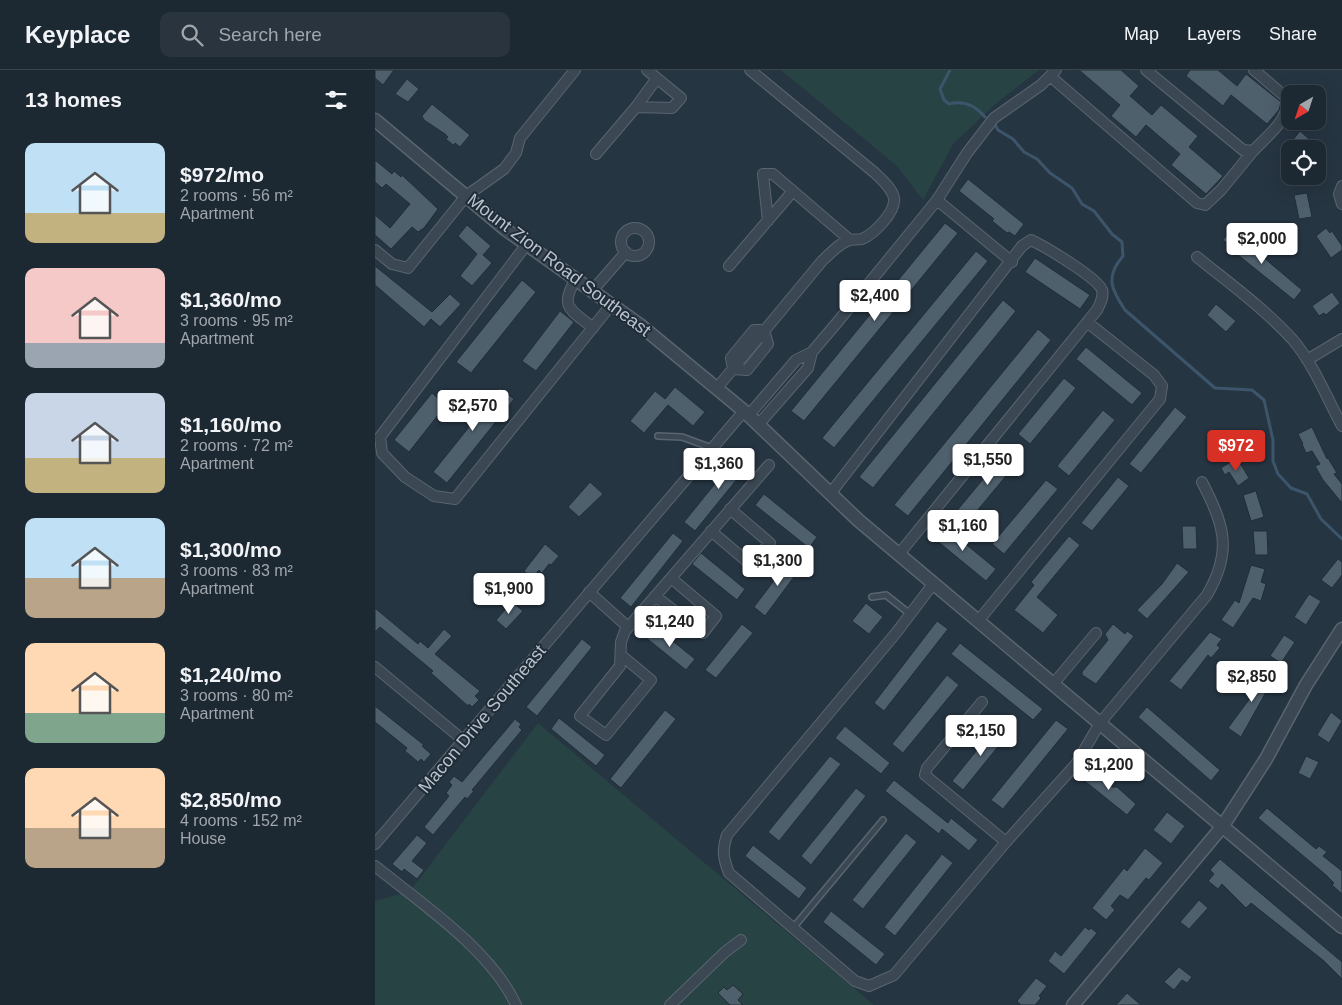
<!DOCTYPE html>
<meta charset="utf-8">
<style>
:root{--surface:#1c2832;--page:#29343e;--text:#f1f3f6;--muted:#a0a6ac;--line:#3a444d;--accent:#d93025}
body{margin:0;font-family:Helvetica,sans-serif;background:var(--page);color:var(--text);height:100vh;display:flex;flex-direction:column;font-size:19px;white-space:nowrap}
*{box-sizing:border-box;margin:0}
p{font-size:16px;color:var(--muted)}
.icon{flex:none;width:28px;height:28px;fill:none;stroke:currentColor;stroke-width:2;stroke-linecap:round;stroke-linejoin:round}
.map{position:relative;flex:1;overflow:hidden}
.side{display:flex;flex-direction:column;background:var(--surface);width:375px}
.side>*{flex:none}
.needle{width:32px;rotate:219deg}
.tools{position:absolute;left:906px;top:15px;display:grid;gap:10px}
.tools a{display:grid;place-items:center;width:45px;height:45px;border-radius:10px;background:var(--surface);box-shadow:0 5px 20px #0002,0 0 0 1px var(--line);font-size:25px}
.price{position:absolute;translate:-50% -42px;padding:0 11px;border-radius:5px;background:#fff;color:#222;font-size:16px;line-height:32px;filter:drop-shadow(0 1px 2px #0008)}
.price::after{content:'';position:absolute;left:50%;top:30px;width:15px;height:11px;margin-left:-8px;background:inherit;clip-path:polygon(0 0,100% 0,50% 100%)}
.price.current{background:var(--accent);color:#fff}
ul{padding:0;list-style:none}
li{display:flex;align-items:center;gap:15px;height:125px;padding:0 25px}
li span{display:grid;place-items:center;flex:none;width:140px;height:100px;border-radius:10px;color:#555}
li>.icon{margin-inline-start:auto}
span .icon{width:60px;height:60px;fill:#fffc;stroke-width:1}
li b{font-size:21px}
h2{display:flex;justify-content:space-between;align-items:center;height:60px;padding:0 25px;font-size:21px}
header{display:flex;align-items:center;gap:30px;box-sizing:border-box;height:70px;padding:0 25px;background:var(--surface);border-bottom:1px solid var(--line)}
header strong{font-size:24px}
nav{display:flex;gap:28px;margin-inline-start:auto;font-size:18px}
.search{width:350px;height:45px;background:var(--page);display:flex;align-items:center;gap:12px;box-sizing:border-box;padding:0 18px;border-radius:10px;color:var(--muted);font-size:19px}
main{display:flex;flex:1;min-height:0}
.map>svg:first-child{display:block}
</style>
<header>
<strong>Keyplace</strong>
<div class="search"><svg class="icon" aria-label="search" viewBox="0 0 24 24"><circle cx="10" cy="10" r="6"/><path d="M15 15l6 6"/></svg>Search here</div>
<nav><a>Map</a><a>Layers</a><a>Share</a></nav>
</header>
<main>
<section class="side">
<h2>13 homes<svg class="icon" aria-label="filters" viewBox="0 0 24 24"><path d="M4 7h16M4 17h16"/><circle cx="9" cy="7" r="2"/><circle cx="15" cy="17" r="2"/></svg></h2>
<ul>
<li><span style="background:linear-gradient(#bfe0f5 70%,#c2b280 0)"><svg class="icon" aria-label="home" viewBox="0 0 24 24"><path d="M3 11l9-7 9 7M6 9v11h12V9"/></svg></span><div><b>$972/mo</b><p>2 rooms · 56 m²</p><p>Apartment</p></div></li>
<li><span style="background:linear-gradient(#f6c9c9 75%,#9aa5b1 0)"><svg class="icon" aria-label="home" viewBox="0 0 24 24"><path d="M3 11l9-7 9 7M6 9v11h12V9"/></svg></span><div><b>$1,360/mo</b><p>3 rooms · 95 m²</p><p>Apartment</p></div></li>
<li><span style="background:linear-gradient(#c9d6e8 65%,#c2b280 0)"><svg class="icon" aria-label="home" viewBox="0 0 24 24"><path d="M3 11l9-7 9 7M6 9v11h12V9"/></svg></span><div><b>$1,160/mo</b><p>2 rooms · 72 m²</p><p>Apartment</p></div></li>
<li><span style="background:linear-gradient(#bfe0f5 60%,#b9a48a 0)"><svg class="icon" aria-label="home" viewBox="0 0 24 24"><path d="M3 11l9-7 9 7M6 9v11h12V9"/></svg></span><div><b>$1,300/mo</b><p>3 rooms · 83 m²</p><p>Apartment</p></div></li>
<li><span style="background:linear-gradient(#ffd9b3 70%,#7fa58c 0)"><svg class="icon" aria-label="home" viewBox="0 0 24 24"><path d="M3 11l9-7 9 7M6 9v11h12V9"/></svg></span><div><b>$1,240/mo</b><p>3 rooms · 80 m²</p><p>Apartment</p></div></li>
<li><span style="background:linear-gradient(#ffd9b3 60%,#b9a48a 0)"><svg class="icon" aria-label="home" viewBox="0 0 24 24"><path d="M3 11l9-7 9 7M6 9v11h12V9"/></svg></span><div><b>$2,850/mo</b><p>4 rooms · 152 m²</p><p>House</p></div></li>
</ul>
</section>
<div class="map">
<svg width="967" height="935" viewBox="0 0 967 935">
<rect width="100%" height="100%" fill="#263542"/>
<!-- green -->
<path fill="#284343" d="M 406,0 L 664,0 L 624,31 L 578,74 L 548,130 L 522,96 Z
M 163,653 L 499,935 L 0,935 L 0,831 L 35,821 Z"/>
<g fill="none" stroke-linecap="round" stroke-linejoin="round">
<!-- stream -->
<path stroke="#3c556b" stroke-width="3" d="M 575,0 L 565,19 L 569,30 L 574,34 C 589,30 600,35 610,47
M 620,55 L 623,60 L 638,69 L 649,82 L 662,89 L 675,103 L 697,118 L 707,134 L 719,141 L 737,164 L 747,172 L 748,186 C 730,207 736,219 750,240 L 840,318 L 877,320 L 889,330 L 898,370 L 898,391 L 903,404 L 916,418 L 932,424 L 946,449 L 967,469"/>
</g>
<!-- building -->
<path fill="#4f606d" stroke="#212e39" d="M 0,0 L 19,0 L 8,15 L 0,8 Z
M 704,0 L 746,0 L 764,16 L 755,26 L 777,45 L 786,35 L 823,66 L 814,77 L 848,106 L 831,124 L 796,95 L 805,84 L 771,55 L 761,67 L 736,46 L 745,35 Z
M 815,0 L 843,0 L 862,16 L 871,4 L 906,32 L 904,40 L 892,54 L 856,25 L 848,36 L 811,6 Z
M 32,9 L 44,19 L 33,32 L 20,24 Z
M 57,34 L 95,65 L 85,77 L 80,73 L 78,75 L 71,69 L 73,67 L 70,64 L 49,50 L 47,46 Z
M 925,61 L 934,69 L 932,71 L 942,79 L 929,79 L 918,70 Z
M 0,90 L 17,104 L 19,101 L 26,107 L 27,105 L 63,139 L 49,158 L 43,162 L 37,157 L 16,179 L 0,165 L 0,145 L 15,158 L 35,134 L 11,114 L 7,118 L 0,112 Z
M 593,109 L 649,154 L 640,166 L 634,162 L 632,163 L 617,151 L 619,149 L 584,121 Z
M 932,123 L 937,147 L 924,149 L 919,125 Z
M 570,153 L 583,163 L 429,351 L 416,341 Z
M 92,155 L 116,176 L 108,185 L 117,193 L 97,216 L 85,206 L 102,184 L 83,166 Z
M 951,158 L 955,163 L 957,161 L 967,176 L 967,180 L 956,188 L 941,166 Z
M 856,160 L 927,220 L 919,230 L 853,177 L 854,175 L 848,170 Z
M 601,181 L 613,191 L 459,378 L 447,368 Z
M 660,188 L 715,225 L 705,239 L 650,202 Z
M 0,196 L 57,242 L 75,224 L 86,234 L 65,257 L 56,249 L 49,257 L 0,215 Z
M 147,210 L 161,222 L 96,303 L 81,292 Z
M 957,222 L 965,233 L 951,245 L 949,243 L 944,246 L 937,236 Z
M 628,230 L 641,241 L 498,418 L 484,407 Z
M 841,234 L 861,251 L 851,262 L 832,245 Z
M 185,241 L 199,252 L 161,301 L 147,291 Z
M 663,259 L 676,270 L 533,446 L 519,435 Z
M 711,277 L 767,323 L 757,335 L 701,289 Z
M 689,308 L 701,318 L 655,374 L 643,364 Z
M 300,317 L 330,342 L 318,356 L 293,335 L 269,363 L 255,351 L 280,321 L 290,329 Z
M 125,318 L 139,329 L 72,413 L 58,402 L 98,352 L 81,338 L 89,329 L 106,342 Z
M 57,323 L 71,335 L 34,382 L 19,370 Z
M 800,337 L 812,347 L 766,403 L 754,394 Z
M 728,340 L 740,350 L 694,406 L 682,396 Z
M 937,357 L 952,389 L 953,388 L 962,403 L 959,404 L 967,414 L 967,433 L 948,410 L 940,396 L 945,394 L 937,381 L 931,383 L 927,374 L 928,374 L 923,364 Z
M 369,378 L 380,387 L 320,461 L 309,452 Z
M 633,379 L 645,389 L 592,453 L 580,443 Z
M 862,388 L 874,408 L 863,416 L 854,402 L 850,405 L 846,398 Z
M 743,407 L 754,416 L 717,461 L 706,453 Z
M 671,410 L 683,419 L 629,484 L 617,474 Z
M 215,412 L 228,424 L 204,447 L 193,437 Z
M 881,421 L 889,447 L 876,451 L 868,425 Z
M 389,424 L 442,467 L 434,478 L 380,435 Z
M 565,453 L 621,499 L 611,511 L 555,465 Z
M 807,456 L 821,456 L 822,479 L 808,479 Z
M 878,461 L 892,461 L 893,485 L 880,485 Z
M 298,463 L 308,471 L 256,537 L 245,528 Z
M 694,466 L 705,475 L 662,527 L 683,545 L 668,563 L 639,540 L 659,515 L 656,512 Z
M 170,474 L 184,486 L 176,495 L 174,494 L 167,503 L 164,500 L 157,508 L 149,501 Z
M 326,483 L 370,519 L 362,530 L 317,494 Z
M 416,488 L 427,496 L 390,546 L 379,537 Z
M 963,489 L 967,492 L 967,505 L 957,518 L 946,510 Z
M 802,493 L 814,502 L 772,549 L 762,540 L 787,514 Z
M 876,495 L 890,499 L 886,512 L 891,514 L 886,531 L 878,528 L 858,558 L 846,550 L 860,530 L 864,533 Z
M 934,524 L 946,531 L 931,555 L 919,547 Z
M 137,532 L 148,541 L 131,559 L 121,550 Z
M 491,533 L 508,547 L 494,564 L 477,551 Z
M 0,538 L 43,574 L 45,571 L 53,578 L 69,559 L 77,566 L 60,584 L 105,621 L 100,626 L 104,630 L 97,637 L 94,634 L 93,636 L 56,603 L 58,601 L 5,557 L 0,562 Z
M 562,551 L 573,559 L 509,641 L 499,633 Z
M 367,554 L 378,563 L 341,608 L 330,600 Z
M 738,554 L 750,564 L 752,561 L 759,566 L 721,614 L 707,605 L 707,602 L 733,570 L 730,564 Z
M 279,556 L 320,589 L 311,600 L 270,567 Z
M 835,562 L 847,569 L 842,575 L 845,578 L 836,588 L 833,585 L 806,620 L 794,611 Z
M 909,565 L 920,572 L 906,593 L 895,586 Z
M 207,569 L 217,577 L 162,646 L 151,637 Z
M 585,573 L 668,639 L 658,650 L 576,584 Z
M 887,599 L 900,606 L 866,667 L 853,658 L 878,624 L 874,622 Z
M 572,605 L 584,615 L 528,683 L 517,674 Z
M 0,636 L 49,675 L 47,676 L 56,684 L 49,692 L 46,689 L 43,692 L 30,681 L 32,678 L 0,652 Z
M 772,637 L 845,700 L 836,711 L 763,647 Z
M 290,640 L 301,649 L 246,718 L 235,709 Z
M 956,642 L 967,651 L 954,673 L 942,665 Z
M 184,648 L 230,685 L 221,696 L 176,659 Z
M 140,649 L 146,654 L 144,657 L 147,660 L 97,720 L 99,721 L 92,729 L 90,727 L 58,765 L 49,757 L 74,726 L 71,723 L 77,715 L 74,712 L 79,706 L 87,712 Z
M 681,650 L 693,659 L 628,739 L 616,730 Z
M 623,654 L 634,663 L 588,720 L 577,711 Z
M 470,656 L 515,693 L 506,704 L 460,668 Z
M 455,686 L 466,694 L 404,771 L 393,762 Z
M 931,686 L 944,692 L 935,709 L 923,703 Z
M 717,696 L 737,717 L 742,717 L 761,734 L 752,745 L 706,708 Z
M 519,710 L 573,753 L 576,748 L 603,770 L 594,781 L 567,759 L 564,764 L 510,721 Z
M 481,718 L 491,726 L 436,795 L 426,786 Z
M 892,738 L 941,779 L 944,776 L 952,782 L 948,786 L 967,801 L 967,824 L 957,815 L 959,813 L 951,805 L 883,748 Z
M 792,742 L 810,756 L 796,774 L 778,760 Z
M 531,763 L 542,772 L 488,839 L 477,830 Z
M 42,765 L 52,773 L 37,791 L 49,800 L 42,809 L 29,799 L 27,802 L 17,794 Z
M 378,775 L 432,818 L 424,829 L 370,786 Z
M 770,778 L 788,793 L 774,810 L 771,808 L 753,830 L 745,825 L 736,836 L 740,840 L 731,850 L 717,838 L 749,798 L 752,801 Z
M 567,784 L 578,793 L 520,866 L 509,857 Z
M 845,789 L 967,892 L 967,909 L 949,891 L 876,833 L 871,838 L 847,814 L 843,819 L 833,811 L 839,804 L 835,800 Z
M 824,830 L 833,838 L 814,859 L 805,852 Z
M 456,841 L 510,884 L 501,895 L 448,852 Z
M 710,857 L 714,860 L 716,858 L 722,863 L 689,904 L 673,891 L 680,881 L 686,886 Z
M 804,897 L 817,907 L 812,913 L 807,910 L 799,920 L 789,912 Z
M 661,908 L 672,916 L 664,926 L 666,928 L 660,935 L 646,935 L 642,931 Z
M 358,915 L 368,924 L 363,930 L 368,935 L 355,935 L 343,923 L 349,917 L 352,920 Z
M 752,923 L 766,935 L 741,935 Z"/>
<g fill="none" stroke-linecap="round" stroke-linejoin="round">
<!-- service casing -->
<g stroke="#59656f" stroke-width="8">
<path id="service" d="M 283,366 L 307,367 L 337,378
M 497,527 L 511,525 L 535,544
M 418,858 L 508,750"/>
</g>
<!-- minor casing -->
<g stroke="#59656f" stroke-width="12">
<path id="minor" d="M 771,0 L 868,80 L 878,81 C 891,67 914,50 913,29 L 879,0
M 675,6 L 822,133 L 830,135 L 846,120 L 878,81
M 261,37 L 297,38 L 306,28 L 272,0
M 221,84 L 261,37 L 282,8
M 967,116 L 964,124 L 967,134
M 562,130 L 637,192
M 393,151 L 388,104 L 398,104 L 475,170
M246 172a14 14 0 1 1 28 0a14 14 0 1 1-28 0Z
M 152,174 L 5,367 L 7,383 L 30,407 L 59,426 L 80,429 L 236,235
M 0,180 L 17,194 L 33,198 L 91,126 L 129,99 L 141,83 L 145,68 L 200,0
M 822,187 C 854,213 890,239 918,270 C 939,295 952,328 967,356
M 354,196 L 418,121
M 201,209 C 183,238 197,240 218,258
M 217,221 L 251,182
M 932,290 L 967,269
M 358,299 L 372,300 L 393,274 L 389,260
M 358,299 L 356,288 L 379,260 L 389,260
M 342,318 L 447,191 C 455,184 465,172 475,170 C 479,169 483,170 487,169 C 499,164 521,142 519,128 C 517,118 507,110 500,103 L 375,0
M 373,346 L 421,290 L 437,282 L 460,255 L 562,130 L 592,83 L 619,48 L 666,15 L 681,0
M 383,355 L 433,298 L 437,282
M 455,424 L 647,176 L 656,170 C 669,176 723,208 727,220 C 729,227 725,234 722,240 L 524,484
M 336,461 L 375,494 L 395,473 L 355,439
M 558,514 L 521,563 L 352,765 C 347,780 348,788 354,803 L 480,911 L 494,916 L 519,905 L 631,772 L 701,694 L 725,653 L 832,525 C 858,480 849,455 827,412
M 214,522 L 253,557
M 280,526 L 328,563 L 341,546 L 296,508
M 604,550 L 785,329 L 787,316 L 779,305 L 712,252
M 246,585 L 276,610 L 231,665 L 205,646 L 245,596 L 246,572 L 250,561 L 394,395
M 0,597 L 88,670
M 679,613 L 721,563
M 607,632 L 552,698 L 550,705 L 631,772
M 0,774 L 369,341
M 0,796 C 46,833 117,881 141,935
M 295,935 L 350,882 L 366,870"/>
</g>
<!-- tertiary casing -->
<g stroke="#59656f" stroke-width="15">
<path id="tertiary" d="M 0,50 L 130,159 L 265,255 L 369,341 L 483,450 L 967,857
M 698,935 L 847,757 L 891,689 L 931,615 L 967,559"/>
</g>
<!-- service -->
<use href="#service" stroke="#3b4752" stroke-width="5"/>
<!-- minor -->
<use href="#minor" stroke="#3b4752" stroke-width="10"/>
<!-- tertiary -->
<use href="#tertiary" stroke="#3b4752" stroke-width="12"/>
</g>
<g text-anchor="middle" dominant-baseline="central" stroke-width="4" stroke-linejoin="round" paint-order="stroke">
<!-- street labels -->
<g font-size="18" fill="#b8c2cc" stroke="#1f2c37">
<text transform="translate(184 195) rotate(37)">Mount Zion Road Southeast</text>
<text transform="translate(107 649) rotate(-50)">Macon Drive Southeast</text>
</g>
</g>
</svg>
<div class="tools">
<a><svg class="needle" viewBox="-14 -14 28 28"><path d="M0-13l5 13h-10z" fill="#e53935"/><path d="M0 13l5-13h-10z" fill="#a0a6ac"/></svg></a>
<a><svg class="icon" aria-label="locate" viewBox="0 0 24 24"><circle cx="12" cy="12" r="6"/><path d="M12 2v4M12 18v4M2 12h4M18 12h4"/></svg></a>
</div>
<b class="price" style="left:887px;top:195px">$2,000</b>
<b class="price" style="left:500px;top:252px">$2,400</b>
<b class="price" style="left:98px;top:362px">$2,570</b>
<b class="price current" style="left:861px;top:402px">$972</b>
<b class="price" style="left:613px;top:416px">$1,550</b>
<b class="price" style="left:344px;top:420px">$1,360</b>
<b class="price" style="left:588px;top:482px">$1,160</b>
<b class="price" style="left:403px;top:517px">$1,300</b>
<b class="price" style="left:134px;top:545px">$1,900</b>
<b class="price" style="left:295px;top:578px">$1,240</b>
<b class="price" style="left:877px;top:633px">$2,850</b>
<b class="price" style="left:606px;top:687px">$2,150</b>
<b class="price" style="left:734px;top:721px">$1,200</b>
</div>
</main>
